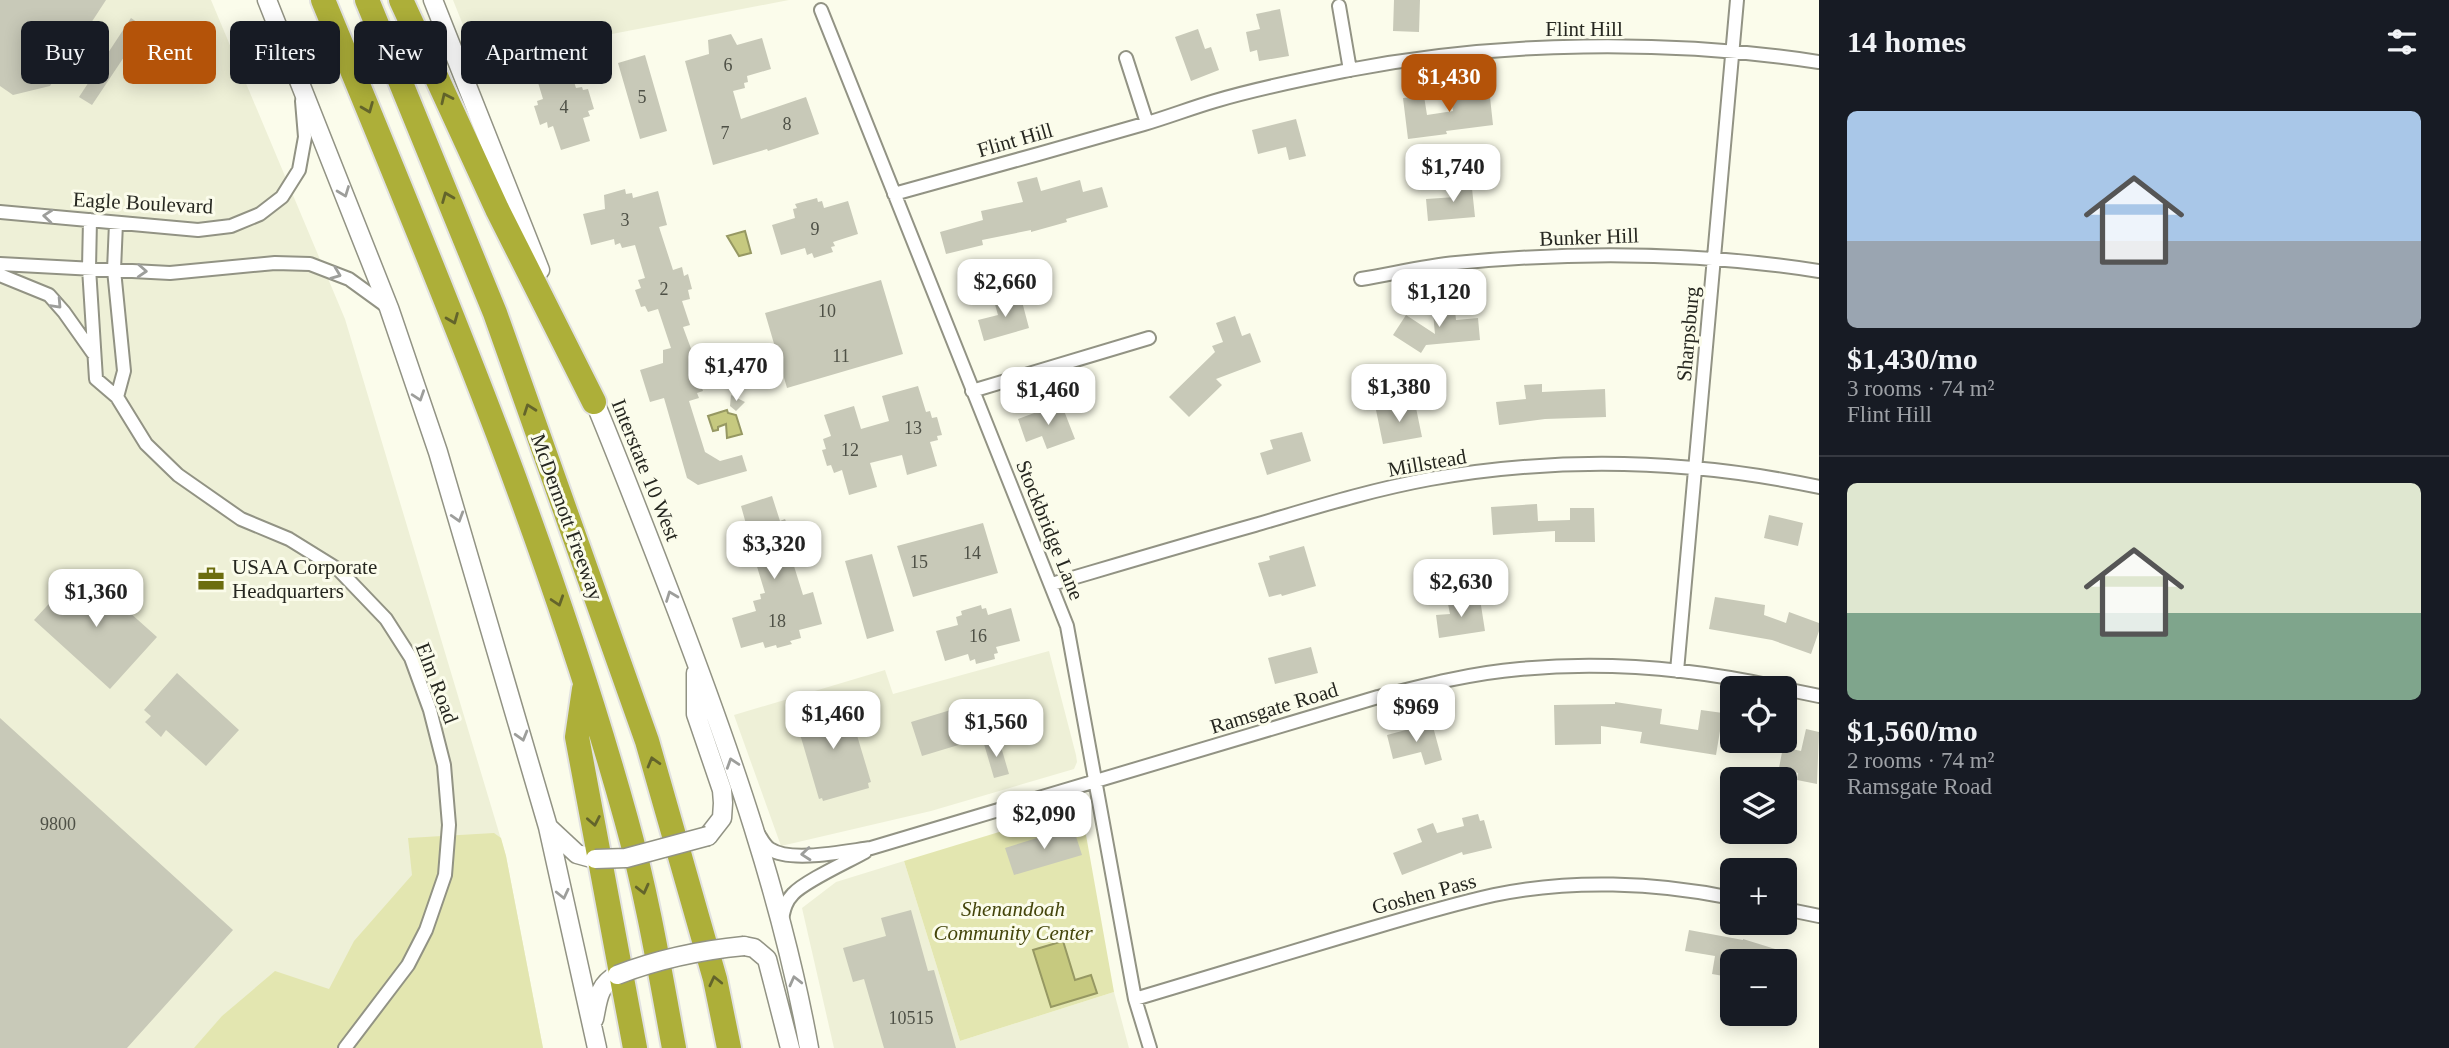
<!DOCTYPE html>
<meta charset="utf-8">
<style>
:root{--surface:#171b24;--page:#242831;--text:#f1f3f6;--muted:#9ea1a6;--line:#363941;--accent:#b45309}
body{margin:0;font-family:"Times New Roman",serif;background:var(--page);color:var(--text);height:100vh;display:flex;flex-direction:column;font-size:26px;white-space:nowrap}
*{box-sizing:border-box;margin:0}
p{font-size:23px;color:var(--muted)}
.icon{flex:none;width:38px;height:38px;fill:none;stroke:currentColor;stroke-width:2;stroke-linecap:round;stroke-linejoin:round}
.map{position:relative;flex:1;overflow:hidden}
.drawer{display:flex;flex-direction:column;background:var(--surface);width:630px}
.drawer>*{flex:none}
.banner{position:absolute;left:21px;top:21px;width:665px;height:63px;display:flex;gap:14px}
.buttons{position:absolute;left:1720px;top:676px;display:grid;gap:14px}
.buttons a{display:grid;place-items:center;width:77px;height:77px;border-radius:10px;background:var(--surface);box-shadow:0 4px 18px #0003;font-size:35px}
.price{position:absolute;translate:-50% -60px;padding:0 16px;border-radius:14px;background:#fff;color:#222;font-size:23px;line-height:46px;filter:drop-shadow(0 2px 4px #0008)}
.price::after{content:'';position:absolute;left:50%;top:42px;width:21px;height:16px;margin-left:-10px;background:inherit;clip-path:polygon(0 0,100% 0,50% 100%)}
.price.active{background:var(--accent);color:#fff}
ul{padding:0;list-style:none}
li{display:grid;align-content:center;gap:14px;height:371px;padding:0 28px}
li+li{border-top:2px solid var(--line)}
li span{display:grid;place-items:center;height:217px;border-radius:10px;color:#555}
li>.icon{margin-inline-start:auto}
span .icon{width:126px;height:126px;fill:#fffc;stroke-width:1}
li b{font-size:30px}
h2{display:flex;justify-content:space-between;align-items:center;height:84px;padding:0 28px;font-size:30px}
.chip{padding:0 24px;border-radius:10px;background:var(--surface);box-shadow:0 4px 18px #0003;font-size:24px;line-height:63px}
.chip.active{background:var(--accent);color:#fff}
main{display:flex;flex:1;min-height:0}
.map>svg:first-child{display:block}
</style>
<main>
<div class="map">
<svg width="1819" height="1048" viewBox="0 0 1819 1048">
<rect width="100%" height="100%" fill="#fbfceb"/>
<!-- built -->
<path fill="#eef0d7" d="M 0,0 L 211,0 L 345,319 L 506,856 L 543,1048 L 0,1048 Z
M 453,0 L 789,0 L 477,60 Z
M 1049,651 L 1076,755 L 1077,762 L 1074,769 L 931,811 L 781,846 L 734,715 L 885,670 L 893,694 Z
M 904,861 L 960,1041 L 1114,992 L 1129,1048 L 834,1048 L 802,908 L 836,882 Z"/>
<!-- green -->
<path fill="#e3e6b0" d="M 1081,807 L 1114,992 L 960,1041 L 904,861 Z
M 494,833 L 501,838 L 506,856 L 543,1048 L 194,1048 L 222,1016 L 275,971 L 329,989 L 354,941 L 412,875 L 408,838 Z"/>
<!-- water -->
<path fill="#c6c97f" stroke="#969862" stroke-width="2" d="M 745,231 L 751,253 L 739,256 L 727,236 Z
M 727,410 L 728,413 L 736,415 L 742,434 L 727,438 L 726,424 L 718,427 L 718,430 L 713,431 L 708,416 Z
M 1063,941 L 1075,980 L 1091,975 L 1097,993 L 1051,1007 L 1033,950 Z"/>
<!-- building -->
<path fill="#c8c9b8" d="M 0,0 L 106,0 L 50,86 L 13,95 L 0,86 Z
M 1394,0 L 1420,0 L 1419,32 L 1393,31 Z
M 1280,9 L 1289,56 L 1259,61 L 1257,50 L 1250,52 L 1246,32 L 1260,29 L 1256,14 Z
M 131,18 L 144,27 L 92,105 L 79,97 Z
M 1198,29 L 1205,49 L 1211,47 L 1219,70 L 1191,81 L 1175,37 Z
M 731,34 L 737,45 L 762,38 L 771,69 L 747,76 L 748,82 L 744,83 L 745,88 L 733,91 L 741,119 L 806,97 L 819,134 L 768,151 L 767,149 L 713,165 L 685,61 L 709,54 L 708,40 Z
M 645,55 L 667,131 L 640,139 L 618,63 Z
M 569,66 L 576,88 L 582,87 L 583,90 L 588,89 L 594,109 L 588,111 L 590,116 L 583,118 L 590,141 L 561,150 L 553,126 L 548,128 L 547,122 L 540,125 L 534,106 L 538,105 L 537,101 L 543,99 L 536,76 Z
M 1489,88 L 1493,125 L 1446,131 L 1447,134 L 1408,139 L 1403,98 L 1424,96 L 1427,115 L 1453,111 L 1450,93 Z
M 1296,119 L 1306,156 L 1289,160 L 1286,147 L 1258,154 L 1252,130 Z
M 1037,177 L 1041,191 L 1080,180 L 1083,192 L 1102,187 L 1108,207 L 1066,219 L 1067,222 L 1031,232 L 1031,230 L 982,240 L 983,245 L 946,254 L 940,232 L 983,220 L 981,211 L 1023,202 L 1017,182 Z
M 1471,179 L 1475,217 L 1428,221 L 1426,199 L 1456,197 L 1455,181 Z
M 625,189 L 626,194 L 632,193 L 633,198 L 658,191 L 667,225 L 659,227 L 673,270 L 682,267 L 684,276 L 688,274 L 692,289 L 688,290 L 690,299 L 682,301 L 690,325 L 683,327 L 693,354 L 716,348 L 725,378 L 701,385 L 703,391 L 697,393 L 699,398 L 689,401 L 705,452 L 720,461 L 742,455 L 747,471 L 698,485 L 687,478 L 664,398 L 650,402 L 640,370 L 663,363 L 663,350 L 671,348 L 658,309 L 648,312 L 645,306 L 641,307 L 635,290 L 641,288 L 638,280 L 645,278 L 635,245 L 622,248 L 620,243 L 615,245 L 614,239 L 591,245 L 583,214 L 605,209 L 604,195 Z
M 817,198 L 818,202 L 822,201 L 824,208 L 848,201 L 858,234 L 833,242 L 835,246 L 831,247 L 833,252 L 814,258 L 812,253 L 807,255 L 805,248 L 781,255 L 772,225 L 795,218 L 793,209 L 797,208 L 795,204 Z
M 881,280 L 903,354 L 787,388 L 765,313 Z
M 1020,294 L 1029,328 L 984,341 L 978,320 L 998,315 L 994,301 Z
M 1454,301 L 1456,320 L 1478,318 L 1480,340 L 1426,345 L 1421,353 L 1393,335 L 1406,315 L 1435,334 L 1432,303 Z
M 1235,316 L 1242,336 L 1250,333 L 1261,362 L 1216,379 L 1222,385 L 1189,417 L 1169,397 L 1215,352 L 1212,346 L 1223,342 L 1216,323 Z
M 1542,384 L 1542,392 L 1605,389 L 1606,417 L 1545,419 L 1499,425 L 1496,402 L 1526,399 L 1524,385 Z
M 918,386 L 926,412 L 930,411 L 932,418 L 937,417 L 942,435 L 937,436 L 938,440 L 930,442 L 937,466 L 907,475 L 902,455 L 870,463 L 877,487 L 849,495 L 842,470 L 834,473 L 831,465 L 827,466 L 822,450 L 826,449 L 823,439 L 831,436 L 824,415 L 854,406 L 861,429 L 889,421 L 882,396 Z
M 731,395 L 745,402 L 736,411 L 730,406 Z
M 1061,403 L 1075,439 L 1047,449 L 1042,436 L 1026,442 L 1018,419 Z
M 1415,403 L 1422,437 L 1383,444 L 1376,410 Z
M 1302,432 L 1311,461 L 1267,475 L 1260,453 L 1273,449 L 1270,440 Z
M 772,496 L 780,521 L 785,519 L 787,524 L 792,523 L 798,544 L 794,545 L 795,548 L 789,550 L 803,595 L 813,592 L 822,624 L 799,630 L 801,638 L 790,641 L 792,644 L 777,648 L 776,645 L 765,648 L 763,642 L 741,648 L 732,618 L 756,611 L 753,601 L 761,599 L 760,594 L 765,593 L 755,560 L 751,562 L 749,556 L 744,558 L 739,540 L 744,538 L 742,533 L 748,531 L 741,506 Z
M 1537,504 L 1538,521 L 1570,520 L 1570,508 L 1594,508 L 1595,542 L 1555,542 L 1555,531 L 1493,535 L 1491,507 Z
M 1769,515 L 1803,523 L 1798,546 L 1764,538 Z
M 983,523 L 998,573 L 913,597 L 897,546 Z
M 1304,546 L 1316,586 L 1282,596 L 1281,594 L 1269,597 L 1258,563 L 1270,560 L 1269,556 Z
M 872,554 L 894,631 L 867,639 L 845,561 Z
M 81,569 L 157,637 L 110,689 L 34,620 Z
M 1715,597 L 1765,605 L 1764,615 L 1786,623 L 1789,612 L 1819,623 L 1819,631 L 1811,654 L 1772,640 L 1709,629 Z
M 1480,599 L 1485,631 L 1439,638 L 1436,615 L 1450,614 L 1448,604 Z
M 981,605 L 982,609 L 986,608 L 988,615 L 1011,608 L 1020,641 L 996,647 L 998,653 L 994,654 L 995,659 L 976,664 L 975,659 L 970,661 L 968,654 L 945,661 L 936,631 L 958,625 L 956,617 L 962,615 L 961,611 Z
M 1311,647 L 1318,673 L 1275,684 L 1268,658 Z
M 177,673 L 239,730 L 206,766 L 166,730 L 161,737 L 145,722 L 151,716 L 144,710 Z
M 843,700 L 844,703 L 847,702 L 871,782 L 868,783 L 869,788 L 823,801 L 822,798 L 819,799 L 795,717 L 798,716 L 797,714 Z
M 1615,702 L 1662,709 L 1660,724 L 1698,730 L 1701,710 L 1723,713 L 1716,755 L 1640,743 L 1642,732 L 1601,726 L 1601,744 L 1555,745 L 1554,705 L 1615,704 Z
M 954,709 L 965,743 L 922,756 L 911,722 Z
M 0,718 L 233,930 L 127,1048 L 0,1048 Z
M 1432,723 L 1442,760 L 1425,765 L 1421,752 L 1393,759 L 1387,735 Z
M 1806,729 L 1819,732 L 1817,784 L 1797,780 L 1798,773 L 1779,768 L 1783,747 L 1801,751 Z
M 999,740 L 1009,774 L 994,778 L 984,744 Z
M 1478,814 L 1480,821 L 1484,820 L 1492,848 L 1463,855 L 1462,852 L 1402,875 L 1393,853 L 1422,842 L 1417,829 L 1433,823 L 1437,833 L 1464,826 L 1462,818 Z
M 1073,827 L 1082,855 L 1014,875 L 1005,848 Z
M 911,910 L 928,971 L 934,970 L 956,1048 L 884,1048 L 864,979 L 853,982 L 843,948 L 886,936 L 881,918 Z
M 1689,930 L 1743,940 L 1743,939 L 1782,951 L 1779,961 L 1732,961 L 1729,977 L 1712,974 L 1715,956 L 1685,951 Z"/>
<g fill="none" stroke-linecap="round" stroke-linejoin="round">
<!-- street casing -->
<g stroke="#929384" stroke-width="16">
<path id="street" d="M 1339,6 L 1350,70
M 821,10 L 1067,626 L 1135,999 L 1150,1048
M 1126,58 L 1147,123
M 894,194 C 977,171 1061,148 1144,124 C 1168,117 1191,108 1215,101 C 1258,88 1304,79 1349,70 C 1498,41 1669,39 1819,62
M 0,212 L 198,230 L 231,226 L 260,214 L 282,197 L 299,170 L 305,137 L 302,101
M 90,220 L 89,268 L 96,379 L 117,397 L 146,444 L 178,475 L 241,519 L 289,539 L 339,570 L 386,619 L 411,658 L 430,710 L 444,765 L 449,825 L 445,875 L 426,930 L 408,965 L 345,1048
M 116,223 L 114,270 L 124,371 L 117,397
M 0,264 L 170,273 L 275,263 L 310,264 L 349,279 L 389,308
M 0,275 L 49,295 L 64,312 L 93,353
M 1361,279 C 1392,274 1424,266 1456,263 C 1577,251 1698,252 1819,271
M 972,391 L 1149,338
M 1052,584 C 1120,564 1187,544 1255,525 C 1313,508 1370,490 1430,479 C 1559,456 1691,460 1819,487
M 1677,671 L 1737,0
M 1785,689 L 1819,696
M 759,835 C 762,840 765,846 770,849 C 790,863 847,851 871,848 L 1378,697 C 1425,685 1472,673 1520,669 C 1607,661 1696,669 1781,688
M 1785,909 L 1819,916
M 782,919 C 784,909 786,901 793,894 C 805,881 847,862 865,852
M 1135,999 C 1202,979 1268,959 1335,939 C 1387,924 1440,907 1494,895 C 1571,879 1655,882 1732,898"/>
</g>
<!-- secondary casing -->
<g stroke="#929384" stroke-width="21">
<path id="secondary" d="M 267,0 L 389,308 L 438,452 L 548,827 L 597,1048
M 433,0 L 540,270
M 591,393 C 621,465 649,538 677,611 C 731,753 782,898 809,1048
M 696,673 L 696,714 L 722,790 L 723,803 L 722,818 L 708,836
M 548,827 L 577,854 L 595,859
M 744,946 L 754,948 L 767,959 L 790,1048
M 594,1019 C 598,1000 598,985 617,975"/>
</g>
<!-- highway casing -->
<g stroke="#e1e1e0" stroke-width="28">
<path id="highway" d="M 323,0 C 434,269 548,538 626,819 C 647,894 660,972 674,1048
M 367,0 L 495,313 L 647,741 L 715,979 L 729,1048
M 401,0 L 497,209 L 594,402
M 584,689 L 577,737 L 635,1048"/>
</g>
<!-- street -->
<use href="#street" stroke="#fff" stroke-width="12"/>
<!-- secondary -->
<use href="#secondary" stroke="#fff" stroke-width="18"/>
<!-- highway -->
<use href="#highway" stroke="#adaf39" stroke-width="24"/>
<!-- secondary-bridge casing -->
<g stroke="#929384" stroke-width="21" stroke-linecap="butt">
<path id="secondary-bridge" d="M 595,859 L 626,858 L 708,836
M 617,975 C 656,960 702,950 744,946"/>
</g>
<!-- secondary-bridge -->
<use href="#secondary-bridge" stroke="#fff" stroke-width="18"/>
</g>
<!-- one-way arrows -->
<defs><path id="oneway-chevron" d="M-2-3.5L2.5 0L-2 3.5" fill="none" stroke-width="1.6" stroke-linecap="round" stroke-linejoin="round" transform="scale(1.75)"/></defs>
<g stroke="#63642b">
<use href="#oneway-chevron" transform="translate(446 98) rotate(-115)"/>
<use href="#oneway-chevron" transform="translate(368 108) rotate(68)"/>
<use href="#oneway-chevron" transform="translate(447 197) rotate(-112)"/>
<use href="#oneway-chevron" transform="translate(453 319) rotate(68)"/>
<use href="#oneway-chevron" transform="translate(529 409) rotate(-110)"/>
<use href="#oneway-chevron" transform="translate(558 601) rotate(72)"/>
<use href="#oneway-chevron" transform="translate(653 762) rotate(-106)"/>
<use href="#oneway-chevron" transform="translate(594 821) rotate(79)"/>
<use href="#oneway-chevron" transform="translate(643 889) rotate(76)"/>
<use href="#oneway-chevron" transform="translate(715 981) rotate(-103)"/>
</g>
<g stroke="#9d9e9b">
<use href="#oneway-chevron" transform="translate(344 192) rotate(69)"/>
<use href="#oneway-chevron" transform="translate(48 216) rotate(-175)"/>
<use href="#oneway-chevron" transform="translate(142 271) rotate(3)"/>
<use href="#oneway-chevron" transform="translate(336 274) rotate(21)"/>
<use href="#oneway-chevron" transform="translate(57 304) rotate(47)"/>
<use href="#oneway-chevron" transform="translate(419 396) rotate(71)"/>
<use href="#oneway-chevron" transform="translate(458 517) rotate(73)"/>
<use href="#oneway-chevron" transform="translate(671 596) rotate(-111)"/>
<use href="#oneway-chevron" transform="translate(522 736) rotate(74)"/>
<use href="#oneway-chevron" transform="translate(732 763) rotate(-108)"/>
<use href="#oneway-chevron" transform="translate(806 854) rotate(175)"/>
<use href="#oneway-chevron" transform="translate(563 894) rotate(77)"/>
<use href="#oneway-chevron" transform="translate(795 981) rotate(-104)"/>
</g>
<!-- icons -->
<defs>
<g id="office-bare" transform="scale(2.1)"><path d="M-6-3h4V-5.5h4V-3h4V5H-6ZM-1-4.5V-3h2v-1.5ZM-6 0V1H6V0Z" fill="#6c6d0f" stroke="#fbfceb" stroke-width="2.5" paint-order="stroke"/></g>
</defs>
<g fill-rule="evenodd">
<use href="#office-bare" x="211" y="579"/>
</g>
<g text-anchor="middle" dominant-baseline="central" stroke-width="6" stroke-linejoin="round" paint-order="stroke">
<!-- number labels -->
<g font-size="18" fill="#4e5046">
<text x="728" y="65">6</text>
<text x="642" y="97">5</text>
<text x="564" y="107">4</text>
<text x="787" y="124">8</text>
<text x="725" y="133">7</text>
<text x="625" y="220">3</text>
<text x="815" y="229">9</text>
<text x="664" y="289">2</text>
<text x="827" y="311">10</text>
<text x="841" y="356">11</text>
<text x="913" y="428">13</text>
<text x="850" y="450">12</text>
<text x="972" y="553">14</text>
<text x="919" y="562">15</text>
<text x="777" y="621">18</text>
<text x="978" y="636">16</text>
<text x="58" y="824">9800</text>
<text x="911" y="1018">10515</text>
</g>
<!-- street labels -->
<g font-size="21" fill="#262720" stroke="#fbfceb">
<text x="1584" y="29">Flint Hill</text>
<text transform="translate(1015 140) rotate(-16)">Flint Hill</text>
<text transform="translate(143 203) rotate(3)">Eagle Boulevard</text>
<text transform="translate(1589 237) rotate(-2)">Bunker Hill</text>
<text transform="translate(1688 334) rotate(-85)">Sharpsburg</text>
<text transform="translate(1427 463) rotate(-10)">Millstead</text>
<text transform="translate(646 470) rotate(68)">Interstate 10 West</text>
<text transform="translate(567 517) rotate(70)">McDermott Freeway</text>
<text transform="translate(1050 530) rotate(68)">Stockbridge Lane</text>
<text transform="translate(437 683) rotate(69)">Elm Road</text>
<text transform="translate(1274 708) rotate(-17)">Ramsgate Road</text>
<text transform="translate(1424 894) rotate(-15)">Goshen Pass</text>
</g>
<!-- poi labels -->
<g font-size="21" fill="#262720" stroke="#fbfceb" text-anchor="start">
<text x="232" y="567">USAA Corporate<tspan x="232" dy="24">Headquarters</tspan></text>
</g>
<!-- park labels -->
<g font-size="21" font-style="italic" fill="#44450b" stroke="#fbfceb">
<text x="1013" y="909">Shenandoah<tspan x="1013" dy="24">Community Center</tspan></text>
</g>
</g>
</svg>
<div class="buttons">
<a><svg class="icon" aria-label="locate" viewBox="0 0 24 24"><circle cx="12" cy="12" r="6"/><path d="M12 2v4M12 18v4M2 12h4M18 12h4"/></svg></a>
<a><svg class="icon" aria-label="layers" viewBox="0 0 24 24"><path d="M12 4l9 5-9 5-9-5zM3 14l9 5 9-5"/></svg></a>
<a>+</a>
<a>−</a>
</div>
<b class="price active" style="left:1449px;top:114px">$1,430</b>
<b class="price" style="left:1453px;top:204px">$1,740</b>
<b class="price" style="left:1005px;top:319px">$2,660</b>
<b class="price" style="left:1439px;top:329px">$1,120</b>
<b class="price" style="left:736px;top:403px">$1,470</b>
<b class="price" style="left:1399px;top:424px">$1,380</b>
<b class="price" style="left:1048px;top:427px">$1,460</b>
<b class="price" style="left:774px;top:581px">$3,320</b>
<b class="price" style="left:1461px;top:619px">$2,630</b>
<b class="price" style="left:96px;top:629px">$1,360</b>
<b class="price" style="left:1416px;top:744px">$969</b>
<b class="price" style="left:833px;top:751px">$1,460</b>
<b class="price" style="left:996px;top:759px">$1,560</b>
<b class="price" style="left:1044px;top:851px">$2,090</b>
<div class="banner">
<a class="chip">Buy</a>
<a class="chip active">Rent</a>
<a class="chip">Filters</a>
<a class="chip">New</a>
<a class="chip">Apartment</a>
</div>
</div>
<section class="drawer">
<h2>14 homes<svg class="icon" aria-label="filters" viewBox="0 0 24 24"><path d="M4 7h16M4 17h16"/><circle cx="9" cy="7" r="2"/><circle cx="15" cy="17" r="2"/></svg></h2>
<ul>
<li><span style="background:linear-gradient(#a9c7e8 60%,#9aa5b1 0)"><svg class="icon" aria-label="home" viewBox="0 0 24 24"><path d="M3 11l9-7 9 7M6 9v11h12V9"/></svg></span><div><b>$1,430/mo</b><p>3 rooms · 74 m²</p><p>Flint Hill</p></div></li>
<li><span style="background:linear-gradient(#dfe7d0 60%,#7fa58c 0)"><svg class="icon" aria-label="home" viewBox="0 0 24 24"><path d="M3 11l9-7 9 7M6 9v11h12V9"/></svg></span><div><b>$1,560/mo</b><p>2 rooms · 74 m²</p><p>Ramsgate Road</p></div></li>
</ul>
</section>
</main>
